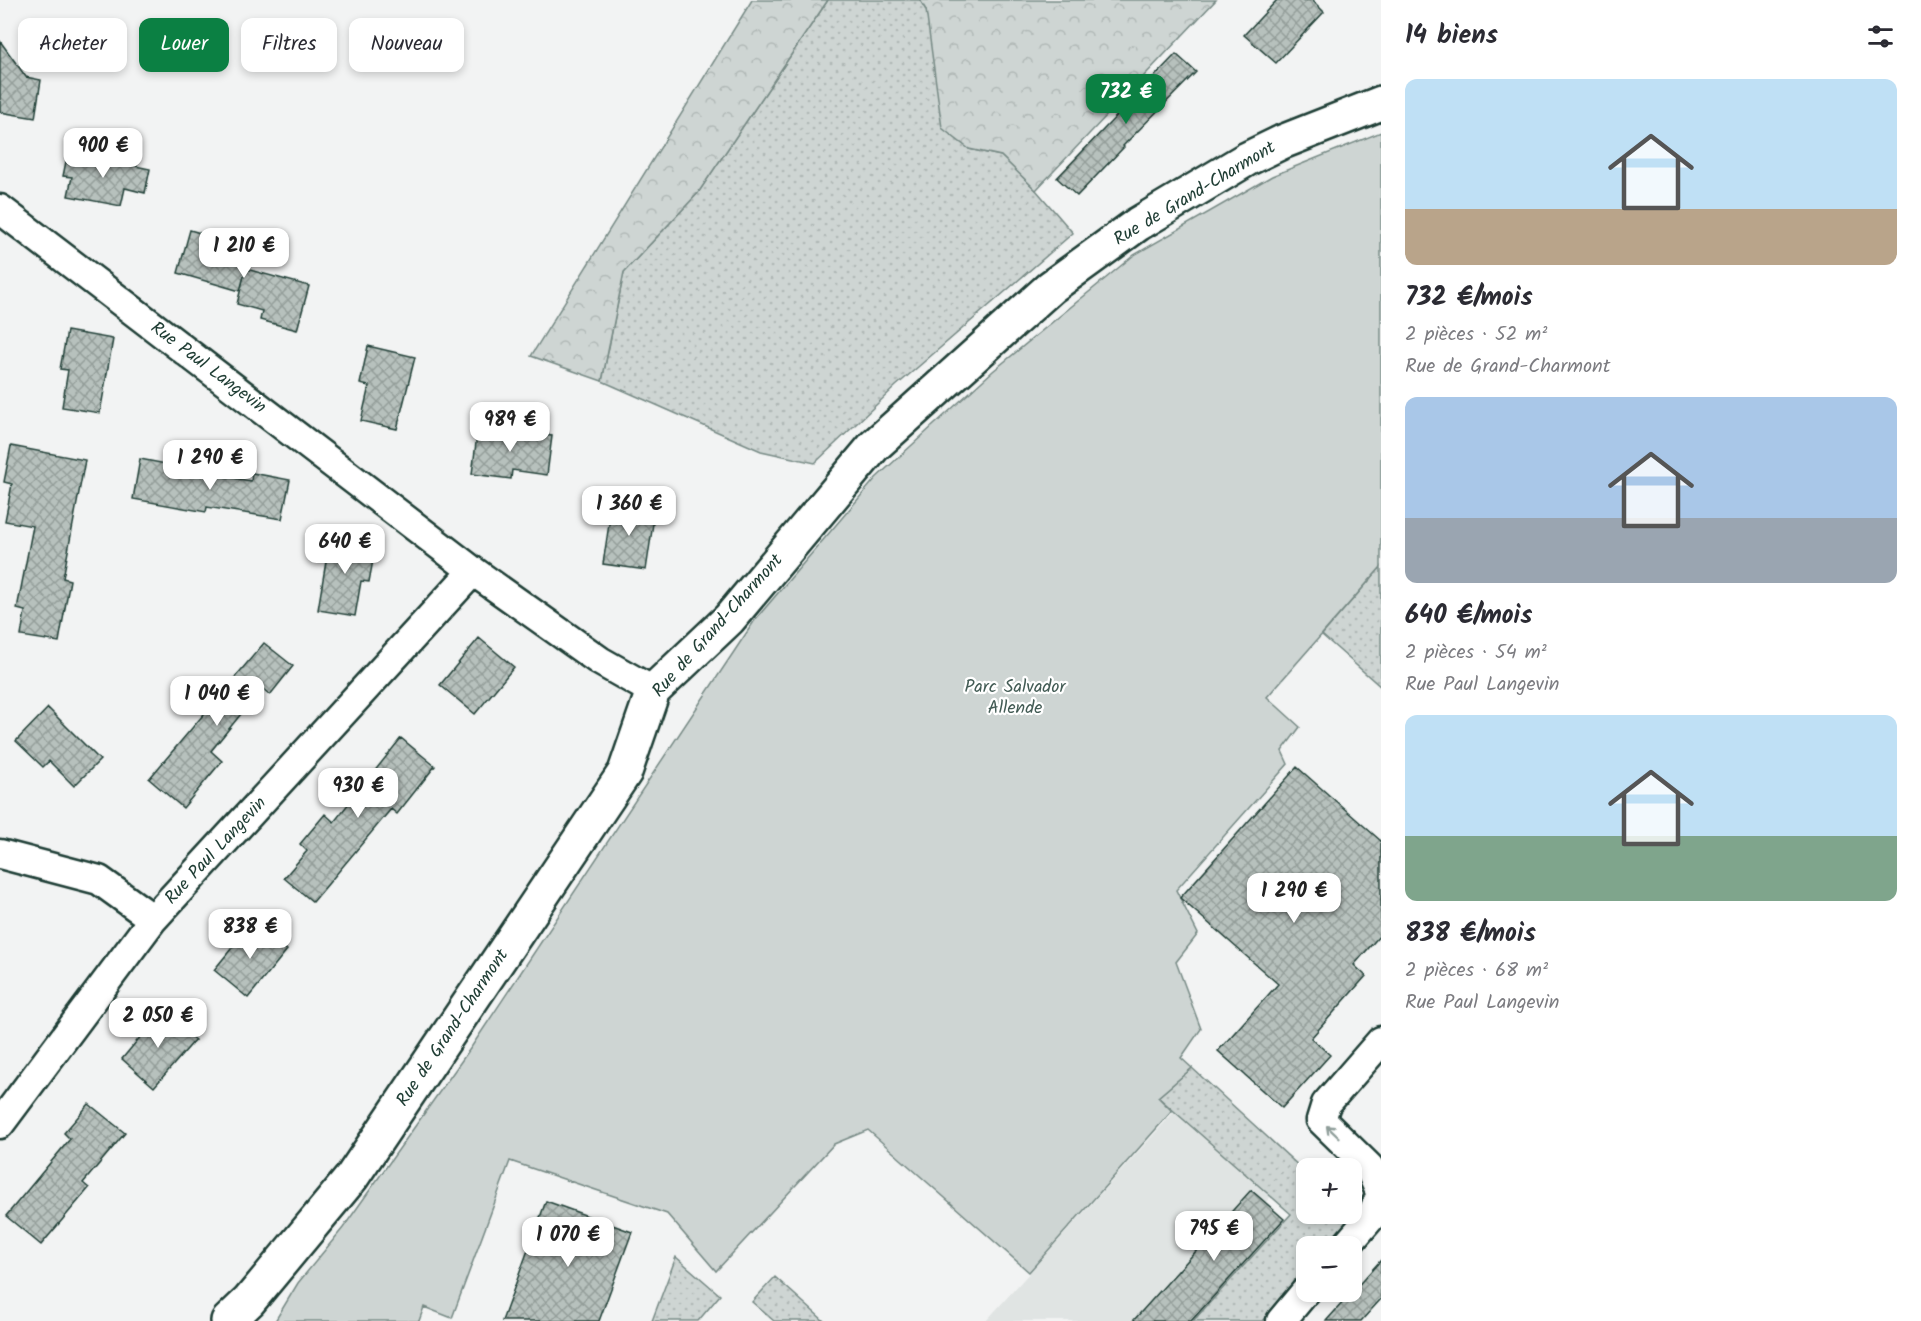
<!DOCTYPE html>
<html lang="fr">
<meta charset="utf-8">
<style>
:root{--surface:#fff;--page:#f7f7f7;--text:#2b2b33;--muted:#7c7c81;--accent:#0b8043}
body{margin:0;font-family:Kalam,sans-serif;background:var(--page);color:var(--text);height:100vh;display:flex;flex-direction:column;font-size:22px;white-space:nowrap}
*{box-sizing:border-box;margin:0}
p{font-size:20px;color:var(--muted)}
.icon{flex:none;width:33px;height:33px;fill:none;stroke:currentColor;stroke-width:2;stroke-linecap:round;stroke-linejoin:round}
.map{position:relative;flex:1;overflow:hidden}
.panel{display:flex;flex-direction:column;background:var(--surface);width:540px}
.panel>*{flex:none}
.hud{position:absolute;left:18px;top:18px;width:570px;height:54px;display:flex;gap:12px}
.fabs{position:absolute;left:1296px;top:1158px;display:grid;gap:12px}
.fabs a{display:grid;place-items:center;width:66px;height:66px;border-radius:12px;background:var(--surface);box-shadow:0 3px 9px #0003;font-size:30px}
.price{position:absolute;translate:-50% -51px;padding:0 14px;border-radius:12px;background:#fff;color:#222;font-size:20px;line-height:39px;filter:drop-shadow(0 2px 3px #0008)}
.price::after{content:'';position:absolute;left:50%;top:36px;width:18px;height:14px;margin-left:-9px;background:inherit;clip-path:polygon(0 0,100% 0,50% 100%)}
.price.active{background:var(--accent);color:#fff}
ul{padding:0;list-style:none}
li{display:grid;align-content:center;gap:12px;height:318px;padding:0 24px}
li span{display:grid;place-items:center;height:186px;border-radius:12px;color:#555}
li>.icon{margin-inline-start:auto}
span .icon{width:108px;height:108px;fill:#fffc;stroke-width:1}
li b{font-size:26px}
h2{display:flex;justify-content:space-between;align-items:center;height:72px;padding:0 24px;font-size:26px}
.tag{padding:0 21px;border-radius:12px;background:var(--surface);box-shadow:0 3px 9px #0003;font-size:21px;line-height:54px}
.tag.active{background:var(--accent);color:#fff}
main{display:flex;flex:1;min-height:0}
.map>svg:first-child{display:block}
</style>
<main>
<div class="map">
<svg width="1381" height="1321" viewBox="0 0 1381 1321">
<defs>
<pattern id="grass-dots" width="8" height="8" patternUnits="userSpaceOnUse" patternTransform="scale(1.5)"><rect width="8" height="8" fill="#ced5d3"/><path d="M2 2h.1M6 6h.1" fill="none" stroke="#b0b8b6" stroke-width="1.8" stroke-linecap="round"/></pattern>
<pattern id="forest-crowns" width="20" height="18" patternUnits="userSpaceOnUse" patternTransform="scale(1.5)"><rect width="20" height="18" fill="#ced5d3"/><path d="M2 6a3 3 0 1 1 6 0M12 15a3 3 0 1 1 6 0" fill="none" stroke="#b0b8b6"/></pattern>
<pattern id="building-cross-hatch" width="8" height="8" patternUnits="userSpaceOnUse" patternTransform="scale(1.5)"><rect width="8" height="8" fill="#b7c1bd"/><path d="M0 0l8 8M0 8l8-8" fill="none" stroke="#949e9a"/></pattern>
</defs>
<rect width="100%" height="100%" fill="#f2f3f3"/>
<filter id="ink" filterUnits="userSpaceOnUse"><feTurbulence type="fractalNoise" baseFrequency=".0167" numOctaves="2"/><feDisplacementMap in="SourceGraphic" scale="12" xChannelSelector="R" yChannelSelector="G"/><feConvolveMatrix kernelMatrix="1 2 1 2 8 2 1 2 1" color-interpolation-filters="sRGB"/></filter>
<g filter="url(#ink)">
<!-- built -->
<path fill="#e0e4e3" d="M 1174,1112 L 1270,1197 L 1265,1203 L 1284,1219 L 1191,1321 L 986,1321 Z"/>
<!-- grass -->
<path fill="url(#grass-dots)" stroke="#768984" stroke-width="1.5" d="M 828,0 L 920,0 L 926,10 L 969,149 L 1001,156 L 1036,190 L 1073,233 L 896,386 L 815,463 L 761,451 L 602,381 L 624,272 L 698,193 Z
M 1381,567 L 1381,687 L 1322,635 Z
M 1192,1068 L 1301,1168 L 1329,1163 L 1335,1168 L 1306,1168 L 1306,1214 L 1352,1214 L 1352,1186 L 1357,1192 L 1358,1214 L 1329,1246 L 1306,1246 L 1306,1272 L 1263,1321 L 1193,1321 L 1291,1214 L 1158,1097 Z
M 676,1257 L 720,1295 L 698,1321 L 652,1321 Z
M 775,1277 L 824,1321 L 774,1321 L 752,1302 Z"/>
<!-- forest -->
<path fill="url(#forest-crowns)" stroke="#768984" stroke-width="1.5" d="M 752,0 L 828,0 L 698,193 L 624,272 L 602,381 L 531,356 Z
M 920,0 L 1216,0 L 1036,190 L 1001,156 L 969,149 L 942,128 L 926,10 Z"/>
<!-- green -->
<path fill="#ced5d3" stroke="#768984" stroke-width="1.5" d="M 1381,132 L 1381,567 L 1267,697 L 1300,727 L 1282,751 L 1288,764 L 1176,890 L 1198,934 L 1176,962 L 1201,1029 L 1181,1058 L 1192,1068 L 1158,1097 L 1172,1111 L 1029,1272 L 868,1130 L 834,1144 L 716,1271 L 667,1214 L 510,1161 L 452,1318 L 424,1307 L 419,1321 L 275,1321 L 298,1283 L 343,1228 L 472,1046 L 755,620 L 876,478 L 993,371 L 1134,255 L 1272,176 Z"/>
<!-- building -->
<path fill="url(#building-cross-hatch)" stroke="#1f3d34" stroke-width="1.5" d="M 1277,0 L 1312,0 L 1324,12 L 1276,63 L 1244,35 Z
M 0,41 L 26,77 L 41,80 L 35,118 L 0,112 Z
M 1176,54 L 1196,72 L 1123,146 L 1124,147 L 1077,196 L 1057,178 Z
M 68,152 L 150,169 L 145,193 L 125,188 L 121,206 L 68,196 L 72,177 L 63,176 Z
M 190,230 L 252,248 L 246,269 L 309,286 L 297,330 L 260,320 L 262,311 L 237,304 L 244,276 L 240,291 L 178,273 Z
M 67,331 L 113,339 L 100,413 L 62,407 L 68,370 L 60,369 Z
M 368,346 L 415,357 L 397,429 L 361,421 L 369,386 L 360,384 Z
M 478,427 L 552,436 L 547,475 L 512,470 L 511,479 L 472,474 Z
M 11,446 L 85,460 L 63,578 L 70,580 L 59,642 L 21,636 L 25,611 L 17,609 L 33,526 L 5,521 L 12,484 L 4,482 Z
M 140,459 L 177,466 L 177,469 L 251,481 L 252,473 L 290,480 L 282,519 L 207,507 L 206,512 L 133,499 Z
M 612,504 L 655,510 L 646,570 L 603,564 Z
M 330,537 L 376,544 L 369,582 L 361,581 L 355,616 L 318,610 Z
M 479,638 L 514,667 L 475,714 L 440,685 Z
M 264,643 L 293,666 L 270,695 L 262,688 L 211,751 L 222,761 L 183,808 L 149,779 Z
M 48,708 L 100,760 L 74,786 L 49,761 L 43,767 L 16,741 Z
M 401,738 L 435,766 L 397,814 L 391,809 L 313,902 L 284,878 L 307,851 L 300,844 L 325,814 L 334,822 Z
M 1297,767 L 1381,841 L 1381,934 L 1354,965 L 1366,976 L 1311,1038 L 1330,1055 L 1282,1108 L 1218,1051 L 1278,984 L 1180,898 Z
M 253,922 L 287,950 L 248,998 L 214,970 Z
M 161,1012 L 195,1040 L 154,1087 L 122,1059 Z
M 89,1104 L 125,1133 L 83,1183 L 89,1188 L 41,1245 L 6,1216 L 70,1139 L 64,1133 Z
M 1251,1190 L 1284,1219 L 1191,1321 L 1133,1321 Z
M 546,1201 L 632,1232 L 599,1321 L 502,1321 Z
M 1381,1260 L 1381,1299 L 1361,1321 L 1326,1321 Z"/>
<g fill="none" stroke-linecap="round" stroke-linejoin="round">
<!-- street casing -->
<g stroke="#1f3d34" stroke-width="33">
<path id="street" d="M 0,209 L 473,571 L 600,661 L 653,691
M 0,854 L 99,880 L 153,919
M 1381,1041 L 1326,1104 L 1321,1120 L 1369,1167 L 1381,1194
M 0,1124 L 153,919 L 473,571
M 1346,1246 L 1371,1217 L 1381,1194
M 1281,1321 L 1306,1291"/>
</g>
<!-- secondary casing -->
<g stroke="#1f3d34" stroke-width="38">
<path id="secondary" d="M 228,1321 L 249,1301 L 352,1177 L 514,937 L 625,772 L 653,691 L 729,619 L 874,446 L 1051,287 L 1138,224 L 1247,159 L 1282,142 L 1381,103"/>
</g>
<!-- street -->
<use href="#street" stroke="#fff" stroke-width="28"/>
<!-- secondary -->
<use href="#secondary" stroke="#fff" stroke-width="33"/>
</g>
<!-- one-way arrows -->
<defs><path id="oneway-shaft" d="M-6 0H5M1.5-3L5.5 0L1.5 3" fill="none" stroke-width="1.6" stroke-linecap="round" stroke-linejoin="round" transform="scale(1.5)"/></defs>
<use stroke="#8f9e9a" href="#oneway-shaft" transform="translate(1333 1132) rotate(-136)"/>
</g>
<g text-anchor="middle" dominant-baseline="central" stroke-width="4.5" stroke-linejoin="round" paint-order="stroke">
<!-- street labels -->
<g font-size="18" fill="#1f3d34" stroke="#fff">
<text transform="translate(1195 194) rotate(-31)">Rue de Grand-Charmont</text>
<text transform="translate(208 368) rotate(37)">Rue Paul Langevin</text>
<text transform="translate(718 626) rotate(-48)">Rue de Grand-Charmont</text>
<text transform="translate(216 851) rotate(-47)">Rue Paul Langevin</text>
<text transform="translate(453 1028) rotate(-56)">Rue de Grand-Charmont</text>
</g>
<!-- park labels -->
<g font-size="18" fill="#425b54" stroke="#fff">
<text x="1015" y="687">Parc Salvador<tspan x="1015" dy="21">Allende</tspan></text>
</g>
</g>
</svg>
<div class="fabs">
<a>+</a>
<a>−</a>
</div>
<b class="price active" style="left:1126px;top:125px">732 €</b>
<b class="price" style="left:103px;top:179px">900 €</b>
<b class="price" style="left:244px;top:279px">1 210 €</b>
<b class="price" style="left:510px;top:453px">989 €</b>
<b class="price" style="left:210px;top:491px">1 290 €</b>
<b class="price" style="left:629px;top:537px">1 360 €</b>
<b class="price" style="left:345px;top:575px">640 €</b>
<b class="price" style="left:217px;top:727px">1 040 €</b>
<b class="price" style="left:358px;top:819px">930 €</b>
<b class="price" style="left:1294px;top:924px">1 290 €</b>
<b class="price" style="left:250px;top:960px">838 €</b>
<b class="price" style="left:158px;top:1049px">2 050 €</b>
<b class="price" style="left:1214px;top:1262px">795 €</b>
<b class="price" style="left:568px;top:1268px">1 070 €</b>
<div class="hud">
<a class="tag">Acheter</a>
<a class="tag active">Louer</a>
<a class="tag">Filtres</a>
<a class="tag">Nouveau</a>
</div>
</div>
<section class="panel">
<h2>14 biens<svg class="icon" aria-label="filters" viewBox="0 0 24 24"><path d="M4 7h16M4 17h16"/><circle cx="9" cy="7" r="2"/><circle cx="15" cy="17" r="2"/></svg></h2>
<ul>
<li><span style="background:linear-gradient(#bfe0f5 70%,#b9a48a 0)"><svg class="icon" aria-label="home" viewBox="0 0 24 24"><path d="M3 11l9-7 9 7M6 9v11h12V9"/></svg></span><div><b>732 €/mois</b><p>2 pièces · 52 m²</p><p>Rue de Grand-Charmont</p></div></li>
<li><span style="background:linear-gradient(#a9c7e8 65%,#9aa5b1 0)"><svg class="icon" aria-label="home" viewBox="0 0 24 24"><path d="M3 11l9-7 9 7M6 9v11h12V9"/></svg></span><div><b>640 €/mois</b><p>2 pièces · 54 m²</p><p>Rue Paul Langevin</p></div></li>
<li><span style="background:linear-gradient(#bfe0f5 65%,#7fa58c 0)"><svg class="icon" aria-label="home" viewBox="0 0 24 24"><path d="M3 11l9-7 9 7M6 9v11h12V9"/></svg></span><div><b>838 €/mois</b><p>2 pièces · 68 m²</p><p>Rue Paul Langevin</p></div></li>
</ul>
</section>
</main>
